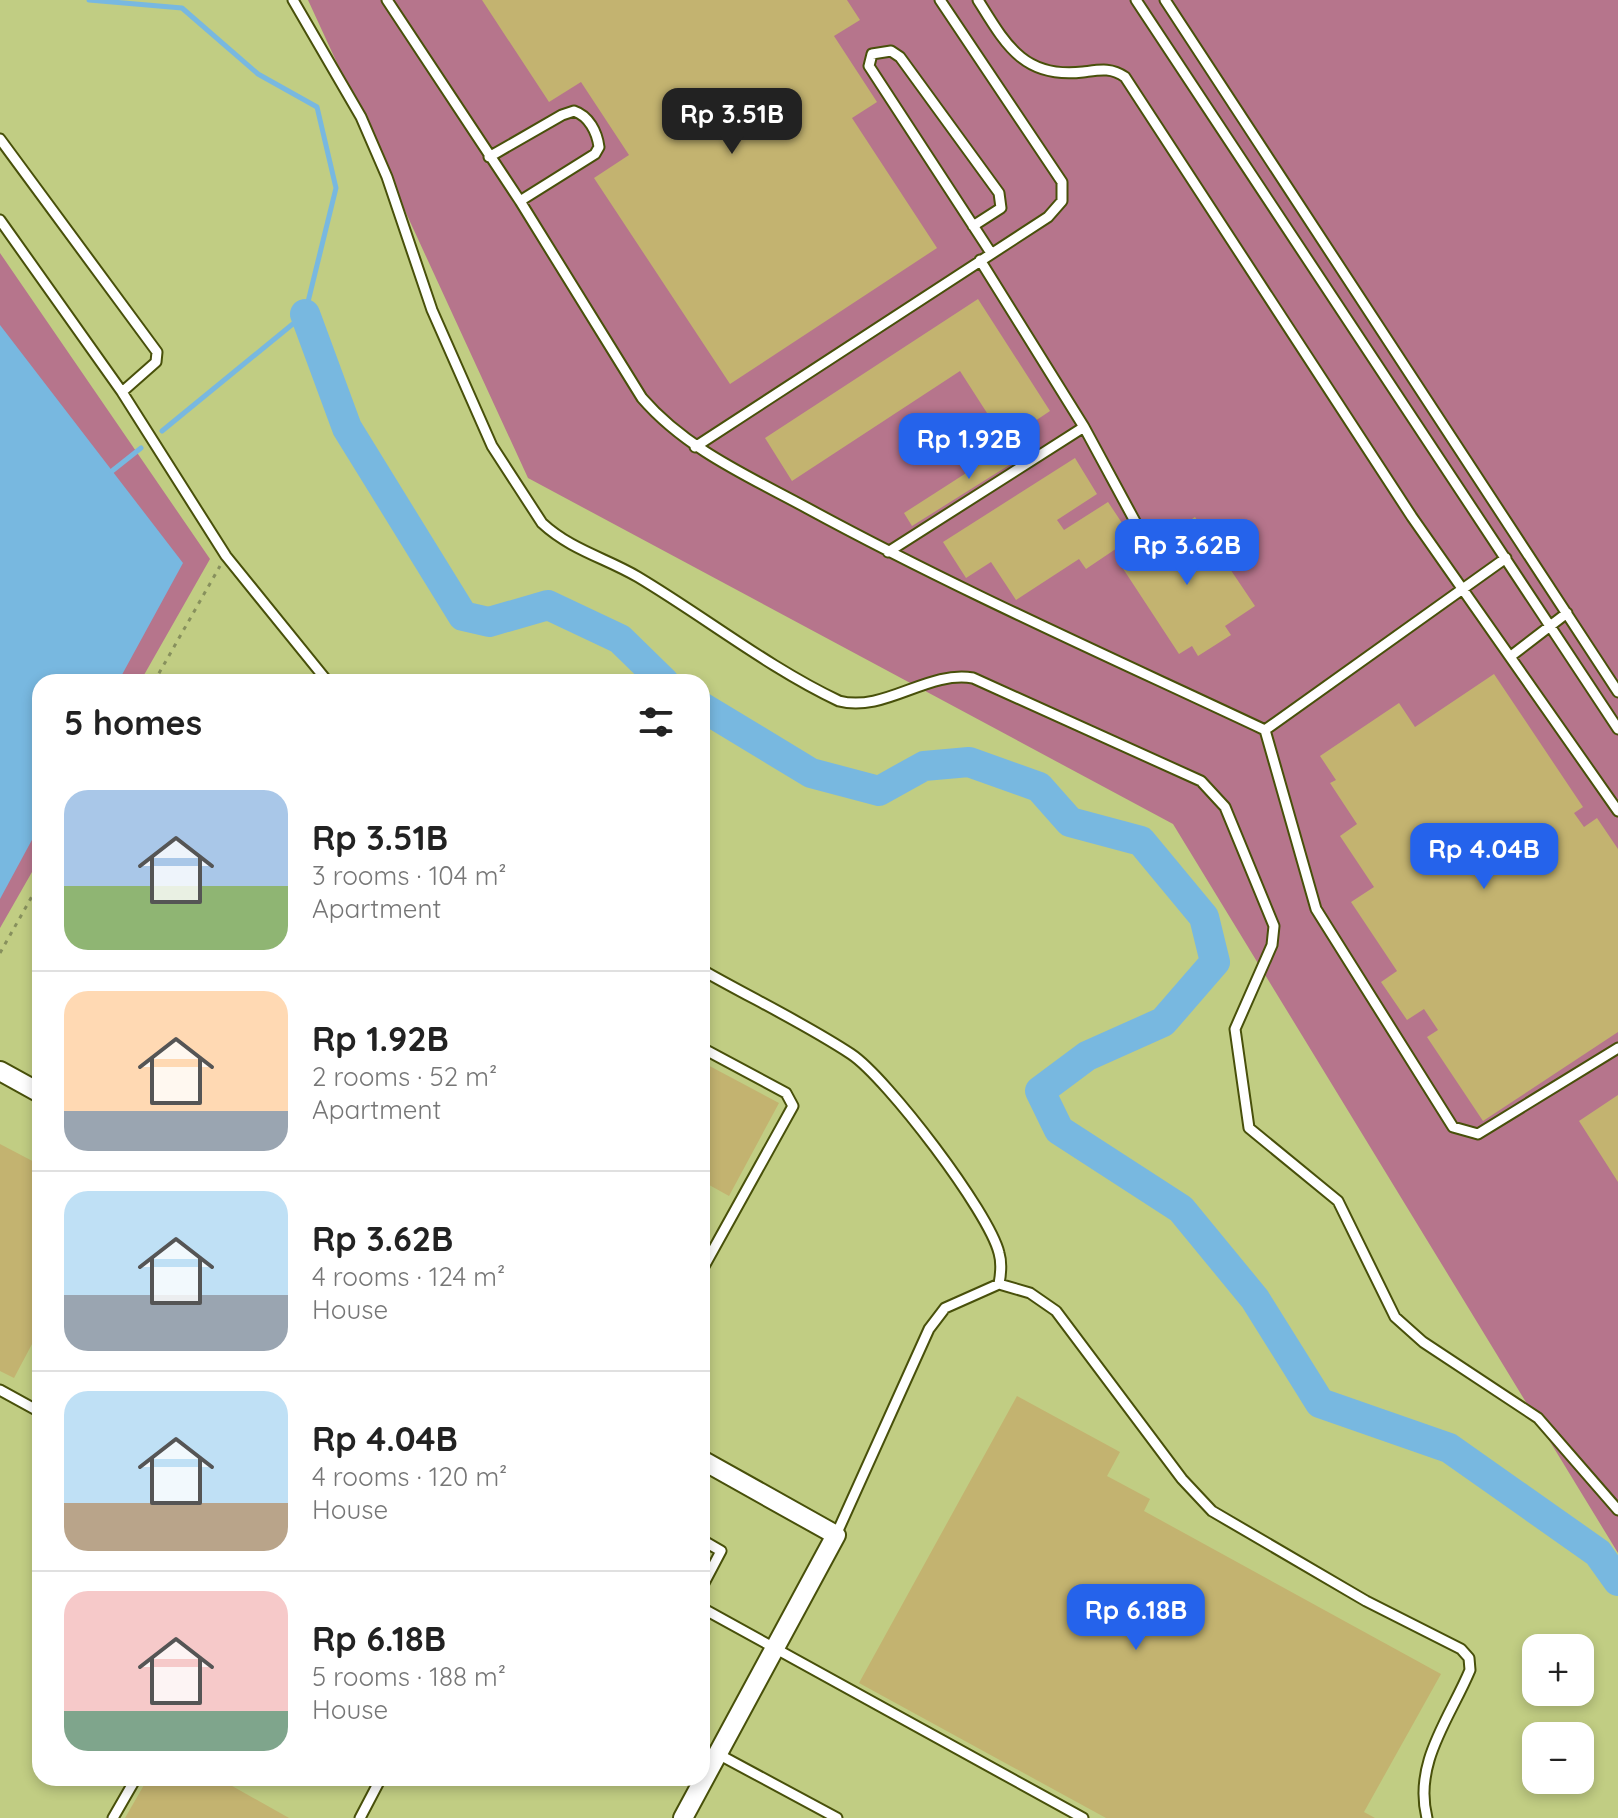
<!DOCTYPE html>
<meta charset="utf-8">
<style>
:root{--surface:#fff;--page:#f6f6f6;--text:#222;--muted:#767676;--line:#e0e0e0;--accent:#2563eb}
body{margin:0;font-family:Quicksand,sans-serif;background:var(--page);color:var(--text);height:100vh;display:flex;flex-direction:column;font-size:30px;white-space:nowrap}
*{box-sizing:border-box;margin:0}
p{font-size:26px;color:var(--muted)}
.icon{flex:none;width:44px;height:44px;fill:none;stroke:currentColor;stroke-width:2;stroke-linecap:round;stroke-linejoin:round}
.map{position:relative;flex:1;overflow:hidden}
.sheet{position:absolute;left:32px;top:674px;width:678px;height:1112px;display:flex;flex-direction:column;background:var(--surface);border-radius:24px;box-shadow:0 4px 12px #0003}
.sheet>*{flex:none}
.controls{position:absolute;left:1522px;top:1634px;display:grid;gap:16px}
.controls a{display:grid;place-items:center;width:72px;height:72px;border-radius:16px;background:var(--surface);box-shadow:0 4px 12px #0003;font-size:40px}
.price{position:absolute;translate:-50% -68px;padding:0 18px;border-radius:16px;background:var(--accent);color:#fff;font-size:26px;line-height:52px;filter:drop-shadow(0 2px 4px #0008)}
.price::after{content:'';position:absolute;left:50%;top:48px;width:24px;height:18px;margin-left:-12px;background:inherit;clip-path:polygon(0 0,100% 0,50% 100%)}
.price.current{background:#222;color:#fff}
ul{padding:0;list-style:none}
li{display:flex;align-items:center;gap:24px;height:200px;padding:0 32px}
li+li{border-top:2px solid var(--line)}
li span{display:grid;place-items:center;flex:none;width:224px;height:160px;border-radius:24px;color:#555}
li>.icon{margin-inline-start:auto}
span .icon{width:96px;height:96px;fill:#fffc;stroke-width:1}
li b{font-size:34px}
h2{display:flex;justify-content:space-between;align-items:center;height:96px;padding:0 32px;font-size:34px}
.map>svg:first-child{display:block}
</style>
<div class="map">
<svg width="1618" height="1818" viewBox="0 0 1618 1818">
<rect width="100%" height="100%" fill="#cbd794"/>
<!-- built -->
<path fill="#c1cd83" fill-rule="evenodd" d="M 0,0 L 1618,0 L 1618,1818 L 0,1818 ZM 40,682 L 702,682 L 702,1778 L 40,1778 ZM 1536,1648 L 1580,1648 L 1580,1692 L 1536,1692 ZM 1536,1736 L 1580,1736 L 1580,1780 L 1536,1780 Z"/>
<!-- forest -->
<path fill="#b6758c" d="M 308,0 L 1618,0 L 1618,1553 L 1173,824 L 528,478 Z
M 0,253 L 210,559 L 140,682 L 40,682 L 40,858 L 0,928 Z"/>
<!-- water -->
<path fill="#78b8e0" d="M 0,325 L 183,563 L 118,682 L 40,682 L 40,825 L 0,899 Z"/>
<g fill="none" stroke-linecap="round" stroke-linejoin="round">
<!-- stream -->
<path stroke="#78b8e0" stroke-width="5" d="M 89,0 L 182,8 L 258,74 L 317,107 L 336,188 L 305,314 L 162,431
M 112,471 L 141,448"/>
<!-- river -->
<path stroke="#78b8e0" stroke-width="30" d="M 305,314 L 347,428 L 463,616 L 489,622 L 548,605 L 620,639 L 664,682
M 702,707 L 811,773 L 879,791 L 924,766 L 969,762 L 1039,787 L 1070,822 L 1141,841 L 1204,917 L 1215,962 L 1163,1022 L 1087,1056 L 1040,1091 L 1059,1130 L 1181,1209 L 1255,1299 L 1320,1403 L 1449,1448 L 1598,1553 L 1618,1581"/>
</g>
<!-- building -->
<path fill="#c3b370" d="M 482,0 L 847,0 L 860,20 L 834,36 L 877,102 L 852,118 L 937,248 L 730,384 L 594,178 L 629,155 L 581,82 L 549,102 Z
M 978,299 L 1050,411 L 1005,441 L 960,371 L 792,481 L 765,438 Z
M 1024,436 L 1033,450 L 912,526 L 904,513 Z
M 1075,458 L 1097,494 L 1057,520 L 1064,530 L 1108,502 L 1132,538 L 1086,569 L 1079,559 L 1016,600 L 991,562 L 966,578 L 943,542 Z
M 1195,517 L 1255,606 L 1225,626 L 1231,635 L 1198,656 L 1192,646 L 1179,654 L 1118,561 L 1163,531 L 1167,536 Z
M 1494,674 L 1583,807 L 1574,813 L 1584,827 L 1597,818 L 1618,849 L 1618,1032 L 1483,1121 L 1427,1037 L 1438,1030 L 1424,1009 L 1407,1020 L 1381,982 L 1397,971 L 1351,902 L 1374,887 L 1340,836 L 1357,824 L 1330,783 L 1336,780 L 1320,756 L 1399,703 L 1415,727 Z
M 702,1062 L 779,1103 L 729,1196 L 702,1181 Z
M 1618,1095 L 1618,1182 L 1579,1121 Z
M 0,1144 L 40,1165 L 40,1329 L 14,1378 L 0,1371 Z
M 1017,1396 L 1120,1452 L 1107,1476 L 1150,1499 L 1144,1511 L 1441,1674 L 1364,1812 L 1375,1818 L 1106,1818 L 859,1683 Z
M 148,1778 L 218,1778 L 289,1818 L 125,1818 Z"/>
<g fill="none" stroke-linecap="round" stroke-linejoin="round">
<!-- service casing -->
<g stroke="#48500a" stroke-width="13">
<path id="service" d="M 293,0 L 361,117 L 387,177 L 432,310 L 492,446 L 542,523 C 571,550 606,558 638,577 C 705,617 769,668 839,701 C 884,713 928,670 973,678 L 1201,781 L 1225,807 L 1274,926 L 1272,945 L 1235,1029 L 1249,1128 L 1338,1201 L 1395,1317 L 1423,1342 L 1538,1418 L 1618,1510
M 387,0 L 520,201 L 642,398 C 686,449 748,476 807,508 C 956,589 1112,658 1265,730 L 1506,558
M 978,0 C 1006,45 1024,79 1083,72 C 1099,70 1111,67 1125,77 L 1412,517 L 1618,811
M 1136,0 L 1618,729
M 1165,0 L 1618,692
M 0,139 L 157,352 L 156,362 L 122,392
M 489,157 L 562,115 L 574,111 C 589,116 597,132 599,147 L 595,154 L 520,201
M 0,220 L 122,392 L 226,556 L 328,682
M 973,226 L 1001,208 L 999,193 L 900,57 L 891,51 L 872,54 L 869,66 L 991,253
M 1084,427 L 1137,525
M 695,447 L 1048,217 L 1062,201 L 1062,182 L 940,0
M 888,552 L 1084,427 L 980,260
M 1511,656 L 1567,613
M 1265,730 L 1316,909 L 1453,1127 L 1478,1134 L 1618,1048
M 702,970 C 751,998 804,1023 851,1054 C 887,1078 989,1212 999,1253 C 1002,1263 1001,1273 999,1284 L 945,1308 L 929,1329 L 836,1535
M 702,1048 L 786,1093 L 793,1106 L 702,1270
M 999,1284 L 1030,1293 L 1056,1311 L 1182,1479 L 1212,1511 L 1366,1601 L 1461,1649 L 1469,1658 L 1470,1670 C 1450,1718 1413,1763 1427,1818
M 0,1390 L 40,1412
M 702,1540 L 721,1551 L 702,1587
M 702,1608 L 1083,1818
M 718,1754 L 837,1818
M 113,1818 L 136,1778
M 360,1818 L 381,1778"/>
</g>
<!-- minor casing -->
<g stroke="#48500a" stroke-width="22">
<path id="minor" d="M 0,1071 L 40,1093
M 683,1818 L 836,1535 L 702,1460"/>
</g>
<!-- path -->
<path stroke="#87905d" stroke-width="3" stroke-dasharray="4 6" stroke-linecap="butt" d="M 154,682 L 220,566
M 0,953 L 40,882"/>
<!-- service -->
<use href="#service" stroke="#fff" stroke-width="9"/>
<!-- minor -->
<use href="#minor" stroke="#fff" stroke-width="18"/>
</g>
</svg>
<div class="controls">
<a>+</a>
<a>−</a>
</div>
<b class="price current" style="left:732px;top:156px">Rp 3.51B</b>
<b class="price" style="left:969px;top:481px">Rp 1.92B</b>
<b class="price" style="left:1187px;top:587px">Rp 3.62B</b>
<b class="price" style="left:1484px;top:891px">Rp 4.04B</b>
<b class="price" style="left:1136px;top:1652px">Rp 6.18B</b>
<section class="sheet">
<h2>5 homes<svg class="icon" aria-label="filters" viewBox="0 0 24 24"><path d="M4 7h16M4 17h16"/><circle cx="9" cy="7" r="2"/><circle cx="15" cy="17" r="2"/></svg></h2>
<ul>
<li><span style="background:linear-gradient(#a9c7e8 60%,#8fb573 0)"><svg class="icon" aria-label="home" viewBox="0 0 24 24"><path d="M3 11l9-7 9 7M6 9v11h12V9"/></svg></span><div><b>Rp 3.51B</b><p>3 rooms · 104 m²</p><p>Apartment</p></div></li>
<li><span style="background:linear-gradient(#ffd9b3 75%,#9aa5b1 0)"><svg class="icon" aria-label="home" viewBox="0 0 24 24"><path d="M3 11l9-7 9 7M6 9v11h12V9"/></svg></span><div><b>Rp 1.92B</b><p>2 rooms · 52 m²</p><p>Apartment</p></div></li>
<li><span style="background:linear-gradient(#bfe0f5 65%,#9aa5b1 0)"><svg class="icon" aria-label="home" viewBox="0 0 24 24"><path d="M3 11l9-7 9 7M6 9v11h12V9"/></svg></span><div><b>Rp 3.62B</b><p>4 rooms · 124 m²</p><p>House</p></div></li>
<li><span style="background:linear-gradient(#bfe0f5 70%,#b9a48a 0)"><svg class="icon" aria-label="home" viewBox="0 0 24 24"><path d="M3 11l9-7 9 7M6 9v11h12V9"/></svg></span><div><b>Rp 4.04B</b><p>4 rooms · 120 m²</p><p>House</p></div></li>
<li><span style="background:linear-gradient(#f6c9c9 75%,#7fa58c 0)"><svg class="icon" aria-label="home" viewBox="0 0 24 24"><path d="M3 11l9-7 9 7M6 9v11h12V9"/></svg></span><div><b>Rp 6.18B</b><p>5 rooms · 188 m²</p><p>House</p></div></li>
</ul>
</section>
</div>
